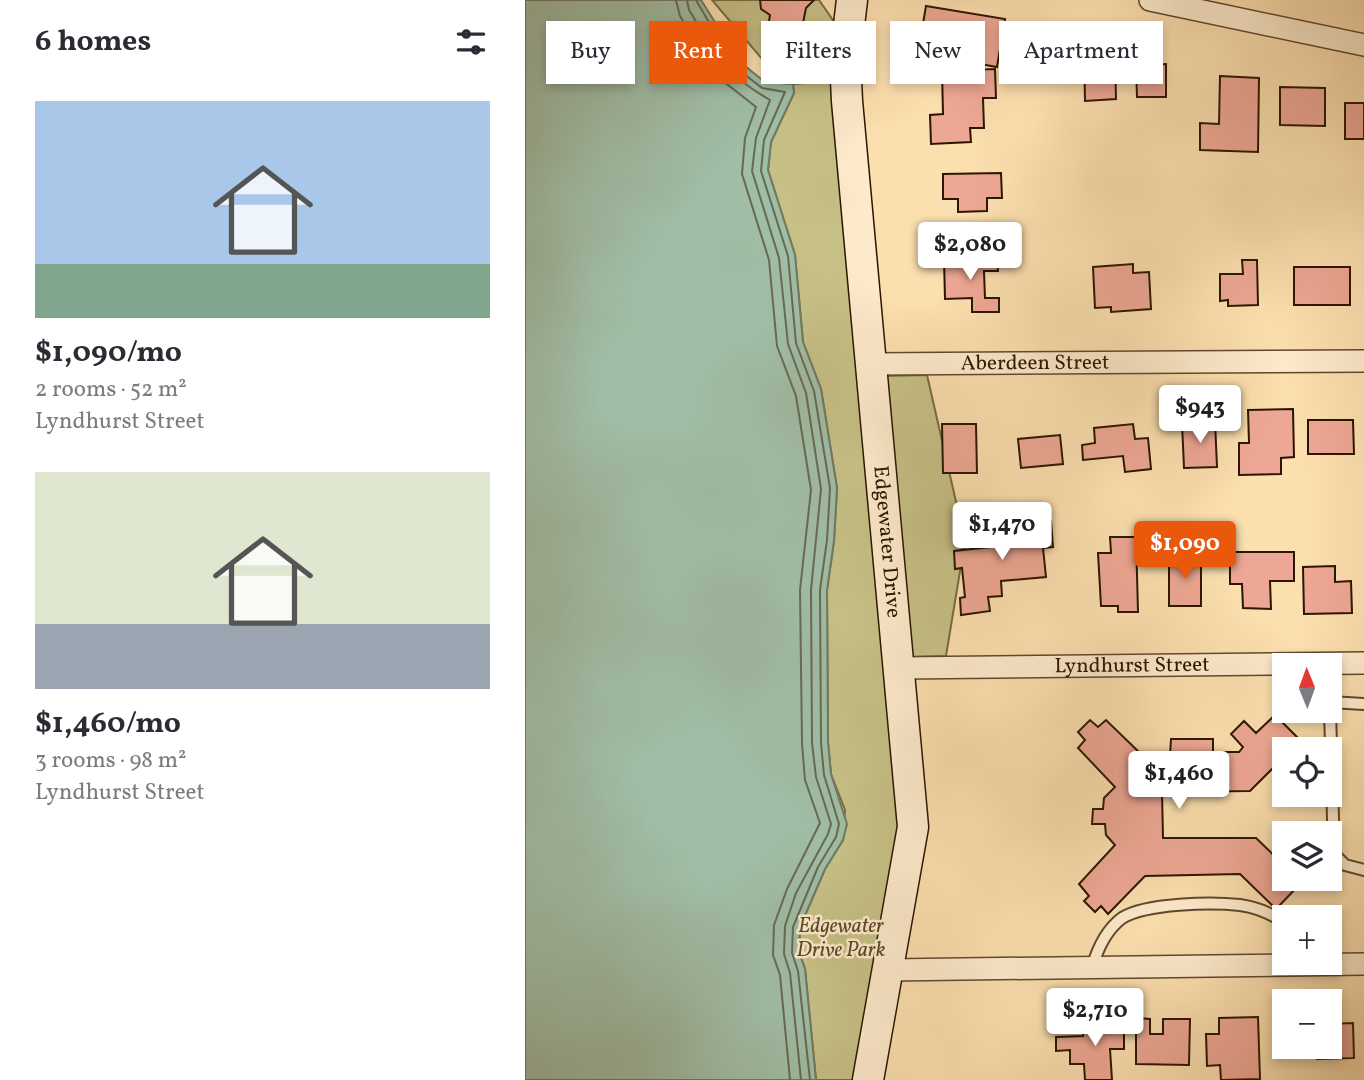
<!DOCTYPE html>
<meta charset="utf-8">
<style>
:root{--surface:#fff;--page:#f2f2f3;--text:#2b2b33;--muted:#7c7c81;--accent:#ea580c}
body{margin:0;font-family:Vollkorn,serif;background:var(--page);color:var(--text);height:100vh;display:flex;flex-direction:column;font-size:26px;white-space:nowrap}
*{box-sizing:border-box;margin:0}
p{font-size:23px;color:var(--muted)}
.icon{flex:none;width:38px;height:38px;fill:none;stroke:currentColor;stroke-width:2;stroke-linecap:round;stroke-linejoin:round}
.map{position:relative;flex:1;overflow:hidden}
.side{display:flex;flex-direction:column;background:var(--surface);width:525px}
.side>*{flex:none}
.banner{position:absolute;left:21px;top:21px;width:665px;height:63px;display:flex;gap:14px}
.needle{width:46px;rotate:359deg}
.controls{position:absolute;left:747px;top:653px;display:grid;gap:14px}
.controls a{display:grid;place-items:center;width:70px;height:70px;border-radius:0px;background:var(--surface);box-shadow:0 4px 10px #0003;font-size:35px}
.price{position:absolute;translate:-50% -60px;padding:0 16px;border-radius:7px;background:#fff;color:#222;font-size:23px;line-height:46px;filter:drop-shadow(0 2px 4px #0008)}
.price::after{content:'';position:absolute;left:50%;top:42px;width:21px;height:16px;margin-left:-10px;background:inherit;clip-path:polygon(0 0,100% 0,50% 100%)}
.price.active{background:var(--accent);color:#fff}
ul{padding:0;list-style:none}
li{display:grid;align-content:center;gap:14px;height:371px;padding:0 35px}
li span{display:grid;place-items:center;height:217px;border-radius:0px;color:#555}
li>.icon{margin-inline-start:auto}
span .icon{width:126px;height:126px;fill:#fffc;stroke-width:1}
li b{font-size:30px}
h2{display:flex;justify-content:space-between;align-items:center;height:84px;padding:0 35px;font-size:30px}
.pill{padding:0 24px;border-radius:0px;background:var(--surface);box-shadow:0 4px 10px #0003;font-size:24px;line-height:63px}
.pill.active{background:var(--accent);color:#fff}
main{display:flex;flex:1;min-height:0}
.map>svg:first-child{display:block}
</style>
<main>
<section class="side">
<h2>6 homes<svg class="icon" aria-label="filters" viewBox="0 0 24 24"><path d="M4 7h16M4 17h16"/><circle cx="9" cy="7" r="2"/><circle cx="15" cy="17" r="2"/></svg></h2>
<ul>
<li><span style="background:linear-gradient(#a9c7e8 75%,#7fa58c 0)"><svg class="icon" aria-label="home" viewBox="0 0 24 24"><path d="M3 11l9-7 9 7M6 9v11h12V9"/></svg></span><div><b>$1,090/mo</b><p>2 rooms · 52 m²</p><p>Lyndhurst Street</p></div></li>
<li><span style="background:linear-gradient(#dfe7d0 70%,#9aa5b1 0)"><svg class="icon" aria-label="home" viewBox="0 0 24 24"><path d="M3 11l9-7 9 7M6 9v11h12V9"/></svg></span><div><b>$1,460/mo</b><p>3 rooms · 98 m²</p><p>Lyndhurst Street</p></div></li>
</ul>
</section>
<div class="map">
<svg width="839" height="1080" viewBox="0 0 839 1080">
<rect width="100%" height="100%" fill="#fcdfaf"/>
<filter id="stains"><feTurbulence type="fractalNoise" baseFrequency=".00286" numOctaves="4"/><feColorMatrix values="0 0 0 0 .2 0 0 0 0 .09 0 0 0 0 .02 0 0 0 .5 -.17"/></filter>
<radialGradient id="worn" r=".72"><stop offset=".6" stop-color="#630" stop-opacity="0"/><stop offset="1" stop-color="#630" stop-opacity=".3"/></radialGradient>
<!-- green -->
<path fill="#c6c086" stroke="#786b44" stroke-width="2" d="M 187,0 L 294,0 L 312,26 L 309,71 L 244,72 L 243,66 Z
M 310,81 L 377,810 L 330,1080 L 291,1080 L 280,969 L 274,952 L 275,927 L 300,869 L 318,840 L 320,810 L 306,774 L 303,742 L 302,590 L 309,541 L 312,488 L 296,389 L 278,342 L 270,255 L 243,170 L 246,142 L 269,93 L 268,84 Z
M 402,375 L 440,541 L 421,656 L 385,657 L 358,376 Z"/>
<!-- water -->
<path fill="#a0bda5" stroke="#717a63" stroke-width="2" d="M 0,0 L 176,0 L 215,62 L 240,82 L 268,84 L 269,93 L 246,142 L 243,170 L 270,255 L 278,342 L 296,389 L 312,488 L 309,541 L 302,590 L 303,742 L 306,774 L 322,824 L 318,840 L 300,869 L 275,927 L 274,952 L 280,969 L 291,1080 L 0,1080 Z"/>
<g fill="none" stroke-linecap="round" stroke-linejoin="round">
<!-- shore -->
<path stroke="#666a53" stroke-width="2" d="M 151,0 L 155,16 L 193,77 L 231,107 L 220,138 L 217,174 L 244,260 L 252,346 L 271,396 L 286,490 L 275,590 L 277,743 L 280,780 L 295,823 L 262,889 L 249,925 L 248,955 L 255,975 L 265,1080
M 162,0 L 164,10 C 192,55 199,74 245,100 L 231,138 L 227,171 L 254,258 L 263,344 L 281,393 L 296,489 L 286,590 L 287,743 L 291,777 L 306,824 L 303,834 L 271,893 L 260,926 L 259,954 L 265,973 L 276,1080
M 171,0 L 210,67 L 237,88 L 260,92 L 239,140 L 236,171 L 263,256 L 271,343 L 289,391 L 305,488 L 302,540 L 295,590 L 296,743 L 299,775 L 314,824 L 311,837 L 293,867 L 268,927 L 267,953 L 273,971 L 285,1080"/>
</g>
<!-- building -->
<path fill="#eea794" stroke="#2b1601" stroke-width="2" d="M 235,0 L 289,0 L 281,8 L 278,23 L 284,24 L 276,68 L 238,61 L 245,15 L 236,9 Z
M 401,6 L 480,19 L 472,67 L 393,53 Z
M 590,49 L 591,99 L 560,101 L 559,50 Z
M 641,64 L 641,97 L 612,97 L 611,66 Z
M 470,69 L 471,98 L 458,98 L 459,128 L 445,128 L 446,142 L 406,144 L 405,115 L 418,114 L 417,71 Z
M 695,76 L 734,78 L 733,152 L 675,150 L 675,123 L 694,124 Z
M 755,87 L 800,88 L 800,126 L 755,125 Z
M 820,103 L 839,103 L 839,139 L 820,139 Z
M 476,173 L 477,198 L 462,198 L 462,211 L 433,212 L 433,199 L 418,199 L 418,174 Z
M 472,257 L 473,271 L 459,271 L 460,298 L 474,298 L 474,312 L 447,312 L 447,298 L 420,299 L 419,259 Z
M 717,260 L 732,260 L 733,305 L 703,306 L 703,300 L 695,301 L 695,274 L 718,274 Z
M 608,264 L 608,273 L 624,272 L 626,309 L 586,312 L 586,307 L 570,308 L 568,267 Z
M 769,267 L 825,267 L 825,305 L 769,305 Z
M 768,409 L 769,457 L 756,458 L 756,474 L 714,475 L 714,443 L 724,443 L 723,410 Z
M 783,420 L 828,420 L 829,454 L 783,454 Z
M 690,421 L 692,467 L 659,468 L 657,423 Z
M 417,424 L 451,424 L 452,473 L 418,473 Z
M 608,424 L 610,439 L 623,438 L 626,469 L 600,472 L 598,456 L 558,460 L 557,445 L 570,443 L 569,428 Z
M 535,435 L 538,464 L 496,468 L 493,439 Z
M 526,521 L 528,547 L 518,548 L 521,577 L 476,581 L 477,596 L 463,597 L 465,611 L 436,615 L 435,598 L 440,597 L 437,568 L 430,569 L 429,551 L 465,547 L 464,527 Z
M 585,537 L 611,537 L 613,612 L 593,612 L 593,606 L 576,606 L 573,553 L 586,553 Z
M 705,552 L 769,552 L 769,581 L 745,581 L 746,609 L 718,608 L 717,584 L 705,584 Z
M 644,556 L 676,556 L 676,606 L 644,606 Z
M 810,566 L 810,582 L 826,581 L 827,613 L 779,614 L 778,567 Z
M 750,715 L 775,740 L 766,749 L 760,749 L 760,756 L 725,791 L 637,792 L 638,838 L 731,838 L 760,866 L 760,878 L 773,878 L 777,882 L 751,909 L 715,874 L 620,876 L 583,914 L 576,906 L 570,912 L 559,901 L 564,896 L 554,884 L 590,845 L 581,835 L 580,824 L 567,824 L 568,809 L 578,809 L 579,798 L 590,787 L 553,748 L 560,740 L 553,732 L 565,720 L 573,727 L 581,720 L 617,755 L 645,755 L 646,739 L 688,739 L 688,752 L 714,752 L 718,747 L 706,734 L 719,721 L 731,733 Z
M 733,1017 L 735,1079 L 696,1080 L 695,1065 L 682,1066 L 681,1034 L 694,1034 L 694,1018 Z
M 611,1018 L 625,1019 L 625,1034 L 638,1034 L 638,1019 L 665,1019 L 664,1065 L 611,1064 Z
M 599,1020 L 599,1049 L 585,1049 L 587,1080 L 560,1080 L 559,1064 L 545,1064 L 545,1050 L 531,1051 L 531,1037 L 558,1036 L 558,1022 Z
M 828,1023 L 829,1058 L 792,1059 L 792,1046 L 805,1046 L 805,1024 Z"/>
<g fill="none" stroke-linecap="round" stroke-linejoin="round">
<!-- lane casing -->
<g stroke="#5f482c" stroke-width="14">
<path id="lane" d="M 805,702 L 839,704
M 805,710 L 809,854 L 820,865 L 839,870
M 567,968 C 572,950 581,930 597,918 C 621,903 687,902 715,905 C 730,907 747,914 760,923"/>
</g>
<!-- street casing -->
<g stroke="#5f482c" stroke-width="24">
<g id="street">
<path d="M 625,0 L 839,45"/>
<path id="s1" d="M 347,364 L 839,361"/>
<path id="s2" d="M 376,668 L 839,663"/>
<path d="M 364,970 L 839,964"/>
</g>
</g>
<!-- secondary casing -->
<g stroke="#2b1601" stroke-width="33">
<g id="secondary">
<path id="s3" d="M 327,0 L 320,59 L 322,101 L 388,827 L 343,1080"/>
</g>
</g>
<!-- lane -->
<use href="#lane" stroke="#fdeacb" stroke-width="10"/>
<!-- street -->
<use href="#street" stroke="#fdeacb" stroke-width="21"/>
<!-- secondary -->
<use href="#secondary" stroke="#fdeacb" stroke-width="30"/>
</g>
<g text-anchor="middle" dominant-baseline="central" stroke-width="5" stroke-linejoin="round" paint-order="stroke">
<!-- street labels -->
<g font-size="21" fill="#2b1601" stroke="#fdeacb">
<text stroke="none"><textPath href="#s1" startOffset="163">Aberdeen Street</textPath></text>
<text stroke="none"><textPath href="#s3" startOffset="544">Edgewater Drive</textPath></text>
<text stroke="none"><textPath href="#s2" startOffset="231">Lyndhurst Street</textPath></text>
</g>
<!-- park labels -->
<g font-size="21" font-style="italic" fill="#5a4929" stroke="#fdeacb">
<text x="316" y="926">Edgewater<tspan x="316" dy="24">Drive Park</tspan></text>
</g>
</g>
<rect width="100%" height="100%" filter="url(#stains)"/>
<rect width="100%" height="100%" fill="url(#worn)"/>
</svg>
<div class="controls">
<a><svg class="needle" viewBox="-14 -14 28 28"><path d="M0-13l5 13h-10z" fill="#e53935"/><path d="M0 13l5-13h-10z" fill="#7c7c81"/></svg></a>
<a><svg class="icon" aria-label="locate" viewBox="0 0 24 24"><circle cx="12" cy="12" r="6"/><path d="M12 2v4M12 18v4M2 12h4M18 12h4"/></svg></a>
<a><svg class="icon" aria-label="layers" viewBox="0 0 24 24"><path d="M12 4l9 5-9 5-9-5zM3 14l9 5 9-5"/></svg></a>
<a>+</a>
<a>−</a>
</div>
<b class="price" style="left:445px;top:282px">$2,080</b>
<b class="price" style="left:675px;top:445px">$943</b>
<b class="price" style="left:477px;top:562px">$1,470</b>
<b class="price active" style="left:660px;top:581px">$1,090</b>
<b class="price" style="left:654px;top:811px">$1,460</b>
<b class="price" style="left:570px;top:1048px">$2,710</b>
<div class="banner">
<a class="pill">Buy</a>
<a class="pill active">Rent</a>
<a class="pill">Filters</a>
<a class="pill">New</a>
<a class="pill">Apartment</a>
</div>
</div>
</main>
